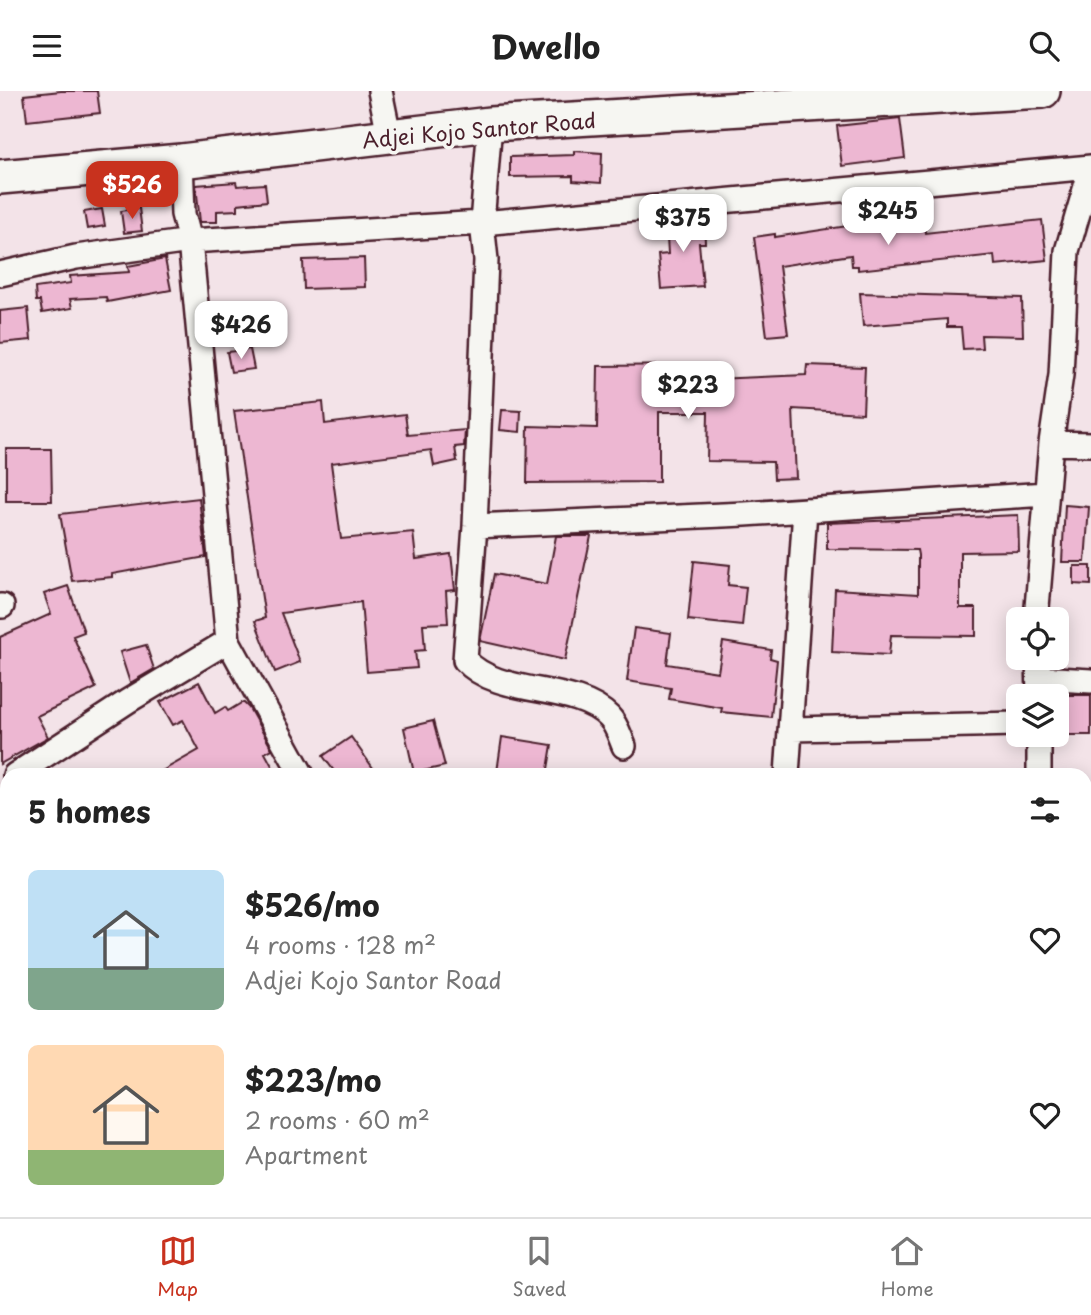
<!DOCTYPE html>
<meta charset="utf-8">
<style>
:root{--surface:#fff;--page:#f6f6f6;--text:#222;--muted:#767676;--line:#e0e0e0;--accent:#c8321e}
body{margin:0;font-family:"Playpen Sans",sans-serif;background:var(--page);color:var(--text);height:100vh;display:flex;flex-direction:column;font-size:26px;white-space:nowrap}
*{box-sizing:border-box;margin:0}
p{font-size:23px;color:var(--muted)}
.icon{flex:none;width:38px;height:38px;fill:none;stroke:currentColor;stroke-width:2;stroke-linecap:round;stroke-linejoin:round}
.map{position:relative;flex:1;overflow:hidden}
.drawer{position:absolute;left:0px;top:677px;width:1092px;height:450px;display:flex;flex-direction:column;background:var(--surface);border-radius:21px 21px 0 0;box-shadow:0 4px 18px #0003}
.drawer>*{flex:none}
.tools{position:absolute;left:1006px;top:516px;display:grid;gap:14px}
.tools a{display:grid;place-items:center;width:63px;height:63px;border-radius:10px;background:var(--surface);box-shadow:0 4px 18px #0003;font-size:35px}
.price{position:absolute;translate:-50% -60px;padding:0 16px;border-radius:14px;background:#fff;color:#222;font-size:23px;line-height:46px;filter:drop-shadow(0 2px 4px #0008)}
.price::after{content:'';position:absolute;left:50%;top:42px;width:21px;height:16px;margin-left:-10px;background:inherit;clip-path:polygon(0 0,100% 0,50% 100%)}
.price.active{background:var(--accent);color:#fff}
ul{padding:0;list-style:none}
li{display:flex;align-items:center;gap:21px;height:175px;padding:0 28px}
li span{display:grid;place-items:center;flex:none;width:196px;height:140px;border-radius:10px;color:#555}
li>.icon{margin-inline-start:auto}
span .icon{width:84px;height:84px;fill:#fffc;stroke-width:1}
li b{font-size:30px}
h2{display:flex;justify-content:space-between;align-items:center;height:84px;padding:0 28px;font-size:30px}
header{display:flex;justify-content:space-between;align-items:center;height:91px;padding:0 28px;background:var(--surface);font-size:32px;font-weight:700}
.menu{display:flex;justify-content:space-around;align-items:center;height:98px;border-top:2px solid var(--line);background:var(--surface);font-size:19px;color:var(--muted)}
.menu a{display:grid;justify-items:center;gap:4px}
.menu .active{color:var(--accent)}
.map>svg:first-child{display:block}
</style>
<header><svg class="icon" aria-label="menu" viewBox="0 0 24 24"><path d="M4 6h16M4 12h16M4 18h16"/></svg>Dwello<svg class="icon" aria-label="search" viewBox="0 0 24 24"><circle cx="10" cy="10" r="6"/><path d="M15 15l6 6"/></svg></header>
<div class="map">
<svg width="1091" height="1126" viewBox="0 0 1091 1126">
<rect width="100%" height="100%" fill="#f3e3e8"/>
<filter id="ink" filterUnits="userSpaceOnUse"><feTurbulence type="fractalNoise" baseFrequency=".0143" numOctaves="2"/><feDisplacementMap in="SourceGraphic" scale="14" xChannelSelector="R" yChannelSelector="G"/><feConvolveMatrix kernelMatrix="1 2 1 2 8 2 1 2 1" color-interpolation-filters="sRGB"/></filter>
<g filter="url(#ink)">
<!-- building -->
<path fill="#edb7d2" stroke="#4a1f2b" stroke-width="2" d="M 61,0 L 97,0 L 100,22 L 27,30 L 24,4 Z
M 900,28 L 905,67 L 842,75 L 837,35 Z
M 574,60 L 602,62 L 601,92 L 573,90 L 573,85 L 510,86 L 510,66 L 574,64 Z
M 236,91 L 237,95 L 265,93 L 267,110 L 238,113 L 238,119 L 217,120 L 217,131 L 200,131 L 196,94 Z
M 903,107 L 903,110 L 922,108 L 925,142 L 1042,129 L 1047,169 L 995,174 L 994,164 L 858,179 L 858,175 L 852,175 L 851,164 L 779,175 L 788,243 L 767,245 L 754,146 L 775,143 L 775,146 L 848,135 L 848,127 L 856,127 L 854,114 Z
M 139,117 L 142,140 L 124,142 L 121,120 Z
M 102,118 L 105,135 L 87,138 L 84,121 Z
M 704,127 L 705,152 L 699,152 L 703,195 L 661,198 L 658,164 L 668,163 L 666,129 Z
M 364,167 L 365,196 L 304,198 L 303,169 Z
M 165,168 L 171,199 L 107,211 L 106,206 L 70,208 L 72,217 L 42,222 L 40,210 L 36,210 L 35,197 L 71,192 L 70,185 L 129,181 L 128,175 Z
M 860,202 L 1022,207 L 1023,245 L 981,244 L 982,257 L 963,258 L 961,236 L 947,236 L 947,228 L 863,235 Z
M 28,217 L 31,249 L 0,252 L 0,220 Z
M 250,258 L 254,278 L 231,281 L 227,261 Z
M 691,274 L 691,289 L 806,284 L 807,274 L 865,276 L 863,322 L 793,318 L 796,387 L 774,388 L 773,371 L 707,370 L 708,321 L 659,321 L 659,391 L 527,392 L 528,335 L 597,337 L 598,275 Z
M 323,311 L 325,333 L 405,323 L 408,344 L 465,339 L 464,355 L 455,356 L 457,370 L 434,375 L 431,359 L 331,372 L 341,448 L 413,441 L 416,468 L 451,463 L 455,499 L 446,500 L 448,532 L 423,533 L 425,559 L 415,560 L 417,577 L 367,581 L 361,511 L 281,522 L 300,571 L 275,581 L 255,530 L 265,527 L 234,320 Z
M 502,319 L 521,320 L 520,341 L 500,339 Z
M 6,358 L 51,358 L 52,410 L 6,410 Z
M 199,407 L 206,466 L 112,483 L 112,486 L 72,490 L 60,423 Z
M 1065,414 L 1089,416 L 1085,471 L 1062,471 Z
M 1018,424 L 1019,460 L 960,461 L 960,517 L 976,517 L 976,545 L 891,544 L 889,564 L 832,561 L 835,498 L 918,503 L 918,464 L 917,459 L 827,458 L 827,432 Z
M 556,445 L 591,445 L 565,569 L 480,550 L 494,483 L 547,493 Z
M 694,470 L 730,474 L 728,494 L 746,496 L 742,535 L 688,529 Z
M 1074,475 L 1091,475 L 1091,494 L 1074,493 Z
M 68,495 L 84,541 L 73,545 L 96,597 L 37,625 L 48,646 L 0,673 L 0,546 L 51,523 L 44,503 Z
M 634,537 L 671,542 L 667,573 L 718,581 L 723,551 L 771,559 L 770,567 L 777,569 L 771,626 L 721,621 L 722,617 L 669,608 L 671,597 L 627,590 Z
M 146,554 L 154,578 L 130,592 L 120,561 Z
M 199,591 L 215,622 L 225,616 L 228,620 L 243,611 L 249,617 L 272,658 L 265,662 L 277,684 L 155,684 L 199,659 L 183,629 L 173,634 L 160,611 Z
M 1064,604 L 1091,604 L 1091,644 L 1064,644 Z
M 433,630 L 445,675 L 414,682 L 404,637 Z
M 351,646 L 378,684 L 337,684 L 323,665 Z
M 502,646 L 552,654 L 547,684 L 497,681 Z"/>
<g fill="none" stroke-linecap="round" stroke-linejoin="round">
<!-- street casing -->
<g stroke="#4a1f2b" stroke-width="28">
<path id="street" d="M 380,0 L 389,44
M 490,33 L 482,132 L 486,169 L 475,435 L 465,569 C 499,607 574,591 609,626 C 617,634 620,646 624,655
M 181,70 L 183,123 L 190,150 L 228,550 L 302,684
M 0,183 L 76,166 L 190,150 L 482,132 L 1091,76
M 1051,352 L 1091,353
M 475,435 L 745,423 L 1046,403
M 0,515 L 2,515
M 1036,528 L 1051,352 L 1061,284 L 1067,160 L 1091,78
M 1038,567 L 1039,606
M 1039,587 L 1091,590
M 792,638 L 1018,633
M 1039,644 L 1039,684
M 15,684 L 128,610 L 228,550
M 787,684 L 805,419
M 1085,796 L 1091,796
M 0,947 L 7,956
M 0,977 L 7,971
M 1085,1028 L 1091,1027
M 103,1120 L 106,1126
M 240,1120 L 241,1126
M 409,1120 L 409,1126
M 740,1120 L 741,1126
M 961,1120 L 962,1126"/>
</g>
<!-- secondary casing -->
<g stroke="#4a1f2b" stroke-width="38">
<path id="secondary" d="M 0,86 L 181,70 L 490,33 L 1043,0"/>
</g>
<!-- street -->
<use href="#street" stroke="#f6f6f2" stroke-width="23"/>
<!-- secondary -->
<use href="#secondary" stroke="#f6f6f2" stroke-width="33"/>
</g>
</g>
<g text-anchor="middle" dominant-baseline="central" stroke-width="7" stroke-linejoin="round" paint-order="stroke">
<!-- street labels -->
<g font-size="21" fill="#4a1f2b" stroke="#f6f6f2">
<text transform="translate(479 38) rotate(-5)">Adjei Kojo Santor Road</text>
</g>
</g>
</svg>
<div class="tools">
<a><svg class="icon" aria-label="locate" viewBox="0 0 24 24"><circle cx="12" cy="12" r="6"/><path d="M12 2v4M12 18v4M2 12h4M18 12h4"/></svg></a>
<a><svg class="icon" aria-label="layers" viewBox="0 0 24 24"><path d="M12 4l9 5-9 5-9-5zM3 14l9 5 9-5"/></svg></a>
</div>
<b class="price active" style="left:132px;top:130px">$526</b>
<b class="price" style="left:888px;top:156px">$245</b>
<b class="price" style="left:683px;top:163px">$375</b>
<b class="price" style="left:241px;top:270px">$426</b>
<b class="price" style="left:688px;top:330px">$223</b>
<section class="drawer">
<h2>5 homes<svg class="icon" aria-label="filters" viewBox="0 0 24 24"><path d="M4 7h16M4 17h16"/><circle cx="9" cy="7" r="2"/><circle cx="15" cy="17" r="2"/></svg></h2>
<ul>
<li><span style="background:linear-gradient(#bfe0f5 70%,#7fa58c 0)"><svg class="icon" aria-label="home" viewBox="0 0 24 24"><path d="M3 11l9-7 9 7M6 9v11h12V9"/></svg></span><div><b>$526/mo</b><p>4 rooms · 128 m²</p><p>Adjei Kojo Santor Road</p></div><svg class="icon" aria-label="heart" viewBox="0 0 24 24"><path d="M12 20l-8-8c-3-5 5-10 8-4 3-6 11-1 8 4z"/></svg></li>
<li><span style="background:linear-gradient(#ffd9b3 75%,#8fb573 0)"><svg class="icon" aria-label="home" viewBox="0 0 24 24"><path d="M3 11l9-7 9 7M6 9v11h12V9"/></svg></span><div><b>$223/mo</b><p>2 rooms · 60 m²</p><p>Apartment</p></div><svg class="icon" aria-label="heart" viewBox="0 0 24 24"><path d="M12 20l-8-8c-3-5 5-10 8-4 3-6 11-1 8 4z"/></svg></li>
</ul>
</section>
</div>
<nav class="menu">
<a class="active"><svg class="icon" aria-label="map" viewBox="0 0 24 24"><path d="M3 6l6-2 6 2 6-2v14l-6 2-6-2-6 2zM9 4v14M15 6v14"/></svg>Map</a>
<a><svg class="icon" aria-label="saved" viewBox="0 0 24 24"><path d="M7 4h10v16l-5-4-5 4z"/></svg>Saved</a>
<a><svg class="icon" aria-label="home" viewBox="0 0 24 24"><path d="M3 11l9-7 9 7M6 9v11h12V9"/></svg>Home</a>
</nav>
